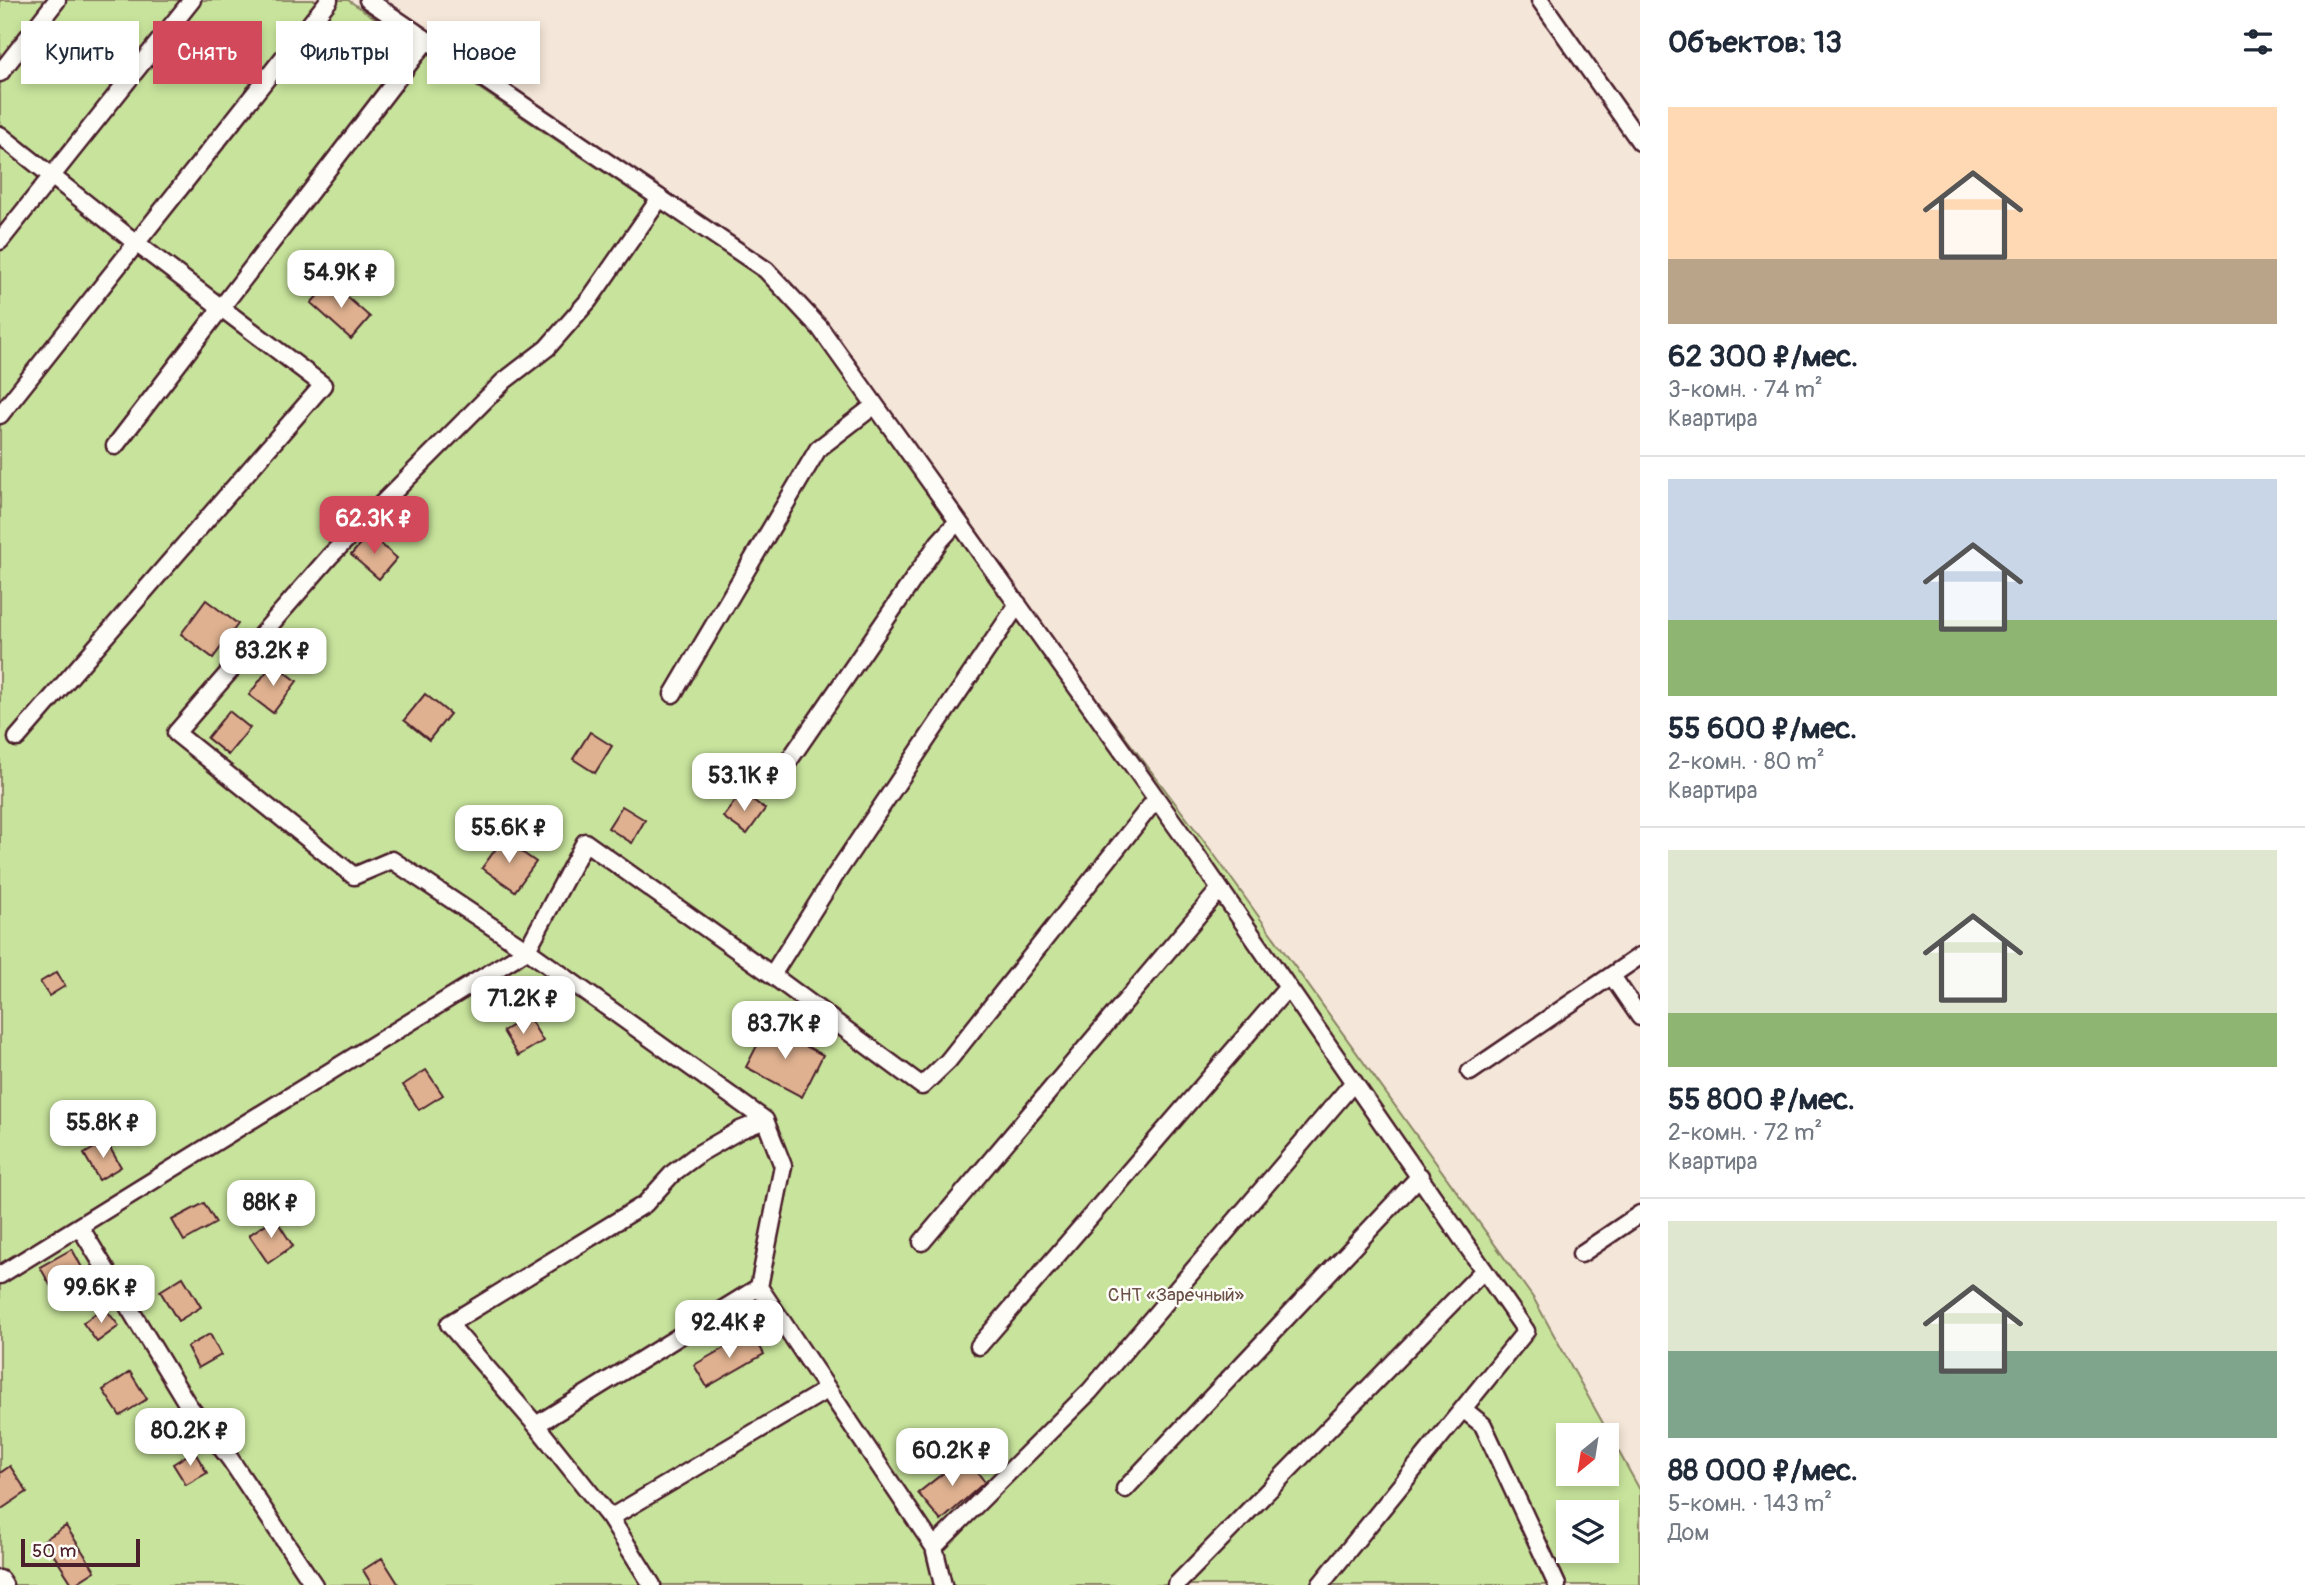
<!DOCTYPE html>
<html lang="ru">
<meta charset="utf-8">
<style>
:root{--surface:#fff;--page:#f2f2f3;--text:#1f2937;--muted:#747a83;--line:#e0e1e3;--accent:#d1495b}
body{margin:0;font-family:Pangolin,sans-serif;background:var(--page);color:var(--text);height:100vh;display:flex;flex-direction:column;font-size:26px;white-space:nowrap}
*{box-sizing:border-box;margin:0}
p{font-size:23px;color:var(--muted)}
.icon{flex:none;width:38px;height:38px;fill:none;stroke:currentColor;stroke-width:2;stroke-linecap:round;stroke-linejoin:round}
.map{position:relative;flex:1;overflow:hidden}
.sheet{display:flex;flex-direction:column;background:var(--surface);width:665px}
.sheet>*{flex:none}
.top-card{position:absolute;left:21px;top:21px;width:665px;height:63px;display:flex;gap:14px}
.needle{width:46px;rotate:210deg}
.controls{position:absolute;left:1556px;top:1423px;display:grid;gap:14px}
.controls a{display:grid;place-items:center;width:63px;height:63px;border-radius:0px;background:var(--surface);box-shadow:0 4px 10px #0003;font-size:35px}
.scale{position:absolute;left:21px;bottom:18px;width:119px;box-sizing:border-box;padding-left:7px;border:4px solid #4a1f2b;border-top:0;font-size:19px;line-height:24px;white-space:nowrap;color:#4a1f2b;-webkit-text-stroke:5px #fdfcf7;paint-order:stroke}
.price{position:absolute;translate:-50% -60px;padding:0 16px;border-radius:14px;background:#fff;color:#222;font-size:23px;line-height:46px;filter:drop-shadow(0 2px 4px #0008)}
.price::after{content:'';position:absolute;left:50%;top:42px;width:21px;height:16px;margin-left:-10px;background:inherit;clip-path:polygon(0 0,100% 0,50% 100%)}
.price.active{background:var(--accent);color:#fff}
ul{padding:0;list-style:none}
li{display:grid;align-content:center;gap:14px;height:371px;padding:0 28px}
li+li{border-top:2px solid var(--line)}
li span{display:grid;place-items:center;height:217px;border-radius:0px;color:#555}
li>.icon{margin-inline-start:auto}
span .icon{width:126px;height:126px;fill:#fffc;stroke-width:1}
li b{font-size:30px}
h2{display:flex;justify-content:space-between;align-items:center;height:84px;padding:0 28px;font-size:30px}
.tag{padding:0 24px;border-radius:0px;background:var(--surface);box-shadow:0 4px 10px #0003;font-size:24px;line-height:63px}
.tag.active{background:var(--accent);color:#fff}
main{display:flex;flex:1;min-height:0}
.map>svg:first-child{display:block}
</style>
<main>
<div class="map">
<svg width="1640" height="1585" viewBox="0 0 1640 1585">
<rect width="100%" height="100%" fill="#f4e6d8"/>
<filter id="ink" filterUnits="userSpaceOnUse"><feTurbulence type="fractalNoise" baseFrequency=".0143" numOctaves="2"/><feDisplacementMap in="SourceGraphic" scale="14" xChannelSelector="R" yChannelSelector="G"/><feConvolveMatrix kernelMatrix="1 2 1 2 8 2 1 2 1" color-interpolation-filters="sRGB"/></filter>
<g filter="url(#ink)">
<!-- green -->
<path fill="#c8e49c" stroke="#898264" stroke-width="2" fill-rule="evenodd" d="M 0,0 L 348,0 L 632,191 L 789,293 L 1213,853 L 1534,1299 L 1640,1490 L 1640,1585 L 0,1585 ZM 1568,1435 L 1606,1435 L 1606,1474 L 1568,1474 ZM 1568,1512 L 1606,1512 L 1606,1550 L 1568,1550 Z"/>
<!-- building -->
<path fill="#dfb190" stroke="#4a1f2b" stroke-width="2" d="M 330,282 L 370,317 L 351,339 L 311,303 Z
M 369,534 L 397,558 L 379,579 L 351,555 Z
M 206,600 L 238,624 L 213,658 L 181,634 Z
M 273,663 L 297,681 L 273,713 L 249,695 Z
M 425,694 L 450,714 L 429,740 L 404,720 Z
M 229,711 L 250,728 L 228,755 L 207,738 Z
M 590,732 L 612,746 L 595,773 L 573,759 Z
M 742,792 L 765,809 L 747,834 L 723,817 Z
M 622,806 L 645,820 L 632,843 L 608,828 Z
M 503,839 L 536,862 L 515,891 L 482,868 Z
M 57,972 L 65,986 L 49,996 L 40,982 Z
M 528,1016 L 543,1041 L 518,1056 L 503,1031 Z
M 767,1026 L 823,1055 L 802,1097 L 746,1067 Z
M 426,1070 L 443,1095 L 419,1110 L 403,1085 Z
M 106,1141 L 121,1167 L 99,1180 L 84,1154 Z
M 204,1203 L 216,1223 L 184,1241 L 172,1220 Z
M 275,1218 L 293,1246 L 268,1263 L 249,1235 Z
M 72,1249 L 86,1275 L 54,1292 L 40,1267 Z
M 183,1277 L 201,1307 L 178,1321 L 160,1291 Z
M 104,1307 L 119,1326 L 97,1342 L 83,1323 Z
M 752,1332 L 764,1354 L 707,1387 L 694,1365 Z
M 210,1334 L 221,1355 L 198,1368 L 187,1347 Z
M 130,1372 L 147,1399 L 120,1416 L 103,1390 Z
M 194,1451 L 207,1473 L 186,1485 L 173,1464 Z
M 965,1456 L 985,1482 L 941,1521 L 918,1493 Z
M 10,1466 L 27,1492 L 0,1510 L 0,1473 Z
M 66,1526 L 95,1571 L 73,1585 L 44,1540 Z
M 382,1558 L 399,1585 L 372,1585 L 363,1570 Z"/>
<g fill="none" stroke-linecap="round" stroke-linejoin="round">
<!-- minor casing -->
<g stroke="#4a1f2b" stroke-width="21">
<path id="minor" d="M 368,0 L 766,270 L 820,328 L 1186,840 L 1526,1331 L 1320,1585
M 1540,0 L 1640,142
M 0,73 L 57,0
M 0,135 L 136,243 L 323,385 L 17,738
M 660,198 L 589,300 L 547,348 L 504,381 L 330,556 L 176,733 L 354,876 L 392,860 L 527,950 L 765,1120 L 740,1130 L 700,1153 L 673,1173 L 645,1204 L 449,1324 L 536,1425 L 759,1287 L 934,1547 L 943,1585
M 0,241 L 192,0
M 0,415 L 329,0
M 115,446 L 427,40
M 673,694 L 818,449 L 875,405
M 779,775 L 939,542 L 958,521
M 772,975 L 922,1086 L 948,1061 L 1156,799
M 1612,976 L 1640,1017
M 1470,1072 L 1640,956
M 80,1227 L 188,1405 L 230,1459 L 314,1585
M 922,1242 L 1220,889
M 1581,1254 L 1640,1214
M 0,1275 L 527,950 L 585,842 L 772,975 L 834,877 L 1018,604
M 759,1287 L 783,1166 L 765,1120
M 979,1346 L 1288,987
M 1463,1409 L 1483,1425 L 1557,1585
M 536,1425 L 610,1518
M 1125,1489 L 1420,1176
M 934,1547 L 1090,1391 L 1354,1082
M 0,1579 L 4,1585
M 652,1585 L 610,1518 L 828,1389
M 1176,1585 L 1484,1270"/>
</g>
<!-- minor -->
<use href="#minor" stroke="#fdfcf7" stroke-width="16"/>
</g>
</g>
<g text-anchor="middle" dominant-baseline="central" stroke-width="5" stroke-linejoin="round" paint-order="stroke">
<!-- park labels -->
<g font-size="19" fill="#6a5047" stroke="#fdfcf7">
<text x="1176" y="1295">СНТ «Заречный»</text>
</g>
</g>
</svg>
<div class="controls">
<a><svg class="needle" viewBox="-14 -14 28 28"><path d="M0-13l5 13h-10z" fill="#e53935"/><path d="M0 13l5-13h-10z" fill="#747a83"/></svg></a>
<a><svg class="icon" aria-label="layers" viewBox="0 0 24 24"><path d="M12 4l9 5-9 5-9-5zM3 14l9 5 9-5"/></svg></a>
</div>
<div class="scale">50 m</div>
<b class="price" style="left:341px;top:310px">54.9K ₽</b>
<b class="price active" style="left:374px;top:556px">62.3K ₽</b>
<b class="price" style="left:273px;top:688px">83.2K ₽</b>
<b class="price" style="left:744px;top:813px">53.1K ₽</b>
<b class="price" style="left:509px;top:865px">55.6K ₽</b>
<b class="price" style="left:523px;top:1036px">71.2K ₽</b>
<b class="price" style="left:785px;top:1061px">83.7K ₽</b>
<b class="price" style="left:103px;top:1160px">55.8K ₽</b>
<b class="price" style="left:271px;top:1240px">88K ₽</b>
<b class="price" style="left:101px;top:1325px">99.6K ₽</b>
<b class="price" style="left:729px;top:1360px">92.4K ₽</b>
<b class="price" style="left:190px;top:1468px">80.2K ₽</b>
<b class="price" style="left:952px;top:1488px">60.2K ₽</b>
<div class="top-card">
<a class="tag">Купить</a>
<a class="tag active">Снять</a>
<a class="tag">Фильтры</a>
<a class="tag">Новое</a>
</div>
</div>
<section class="sheet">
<h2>Объектов: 13<svg class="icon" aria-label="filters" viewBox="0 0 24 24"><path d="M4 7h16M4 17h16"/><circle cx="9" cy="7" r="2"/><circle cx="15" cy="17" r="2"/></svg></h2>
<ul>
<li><span style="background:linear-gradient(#ffd9b3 70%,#b9a48a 0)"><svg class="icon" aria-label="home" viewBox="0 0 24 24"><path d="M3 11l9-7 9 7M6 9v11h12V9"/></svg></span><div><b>62 300 ₽/мес.</b><p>3-комн. · 74 m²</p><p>Квартира</p></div></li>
<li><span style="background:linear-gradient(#c9d6e8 65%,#8fb573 0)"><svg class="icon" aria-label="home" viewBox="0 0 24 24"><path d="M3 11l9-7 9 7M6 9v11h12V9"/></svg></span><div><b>55 600 ₽/мес.</b><p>2-комн. · 80 m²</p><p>Квартира</p></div></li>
<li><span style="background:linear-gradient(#dfe7d0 75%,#8fb573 0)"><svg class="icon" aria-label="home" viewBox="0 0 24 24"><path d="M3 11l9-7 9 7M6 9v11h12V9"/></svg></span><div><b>55 800 ₽/мес.</b><p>2-комн. · 72 m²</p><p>Квартира</p></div></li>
<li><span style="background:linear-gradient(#dfe7d0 60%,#7fa58c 0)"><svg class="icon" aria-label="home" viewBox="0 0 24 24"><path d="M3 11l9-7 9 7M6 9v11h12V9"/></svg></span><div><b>88 000 ₽/мес.</b><p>5-комн. · 143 m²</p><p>Дом</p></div></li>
</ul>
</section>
</main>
